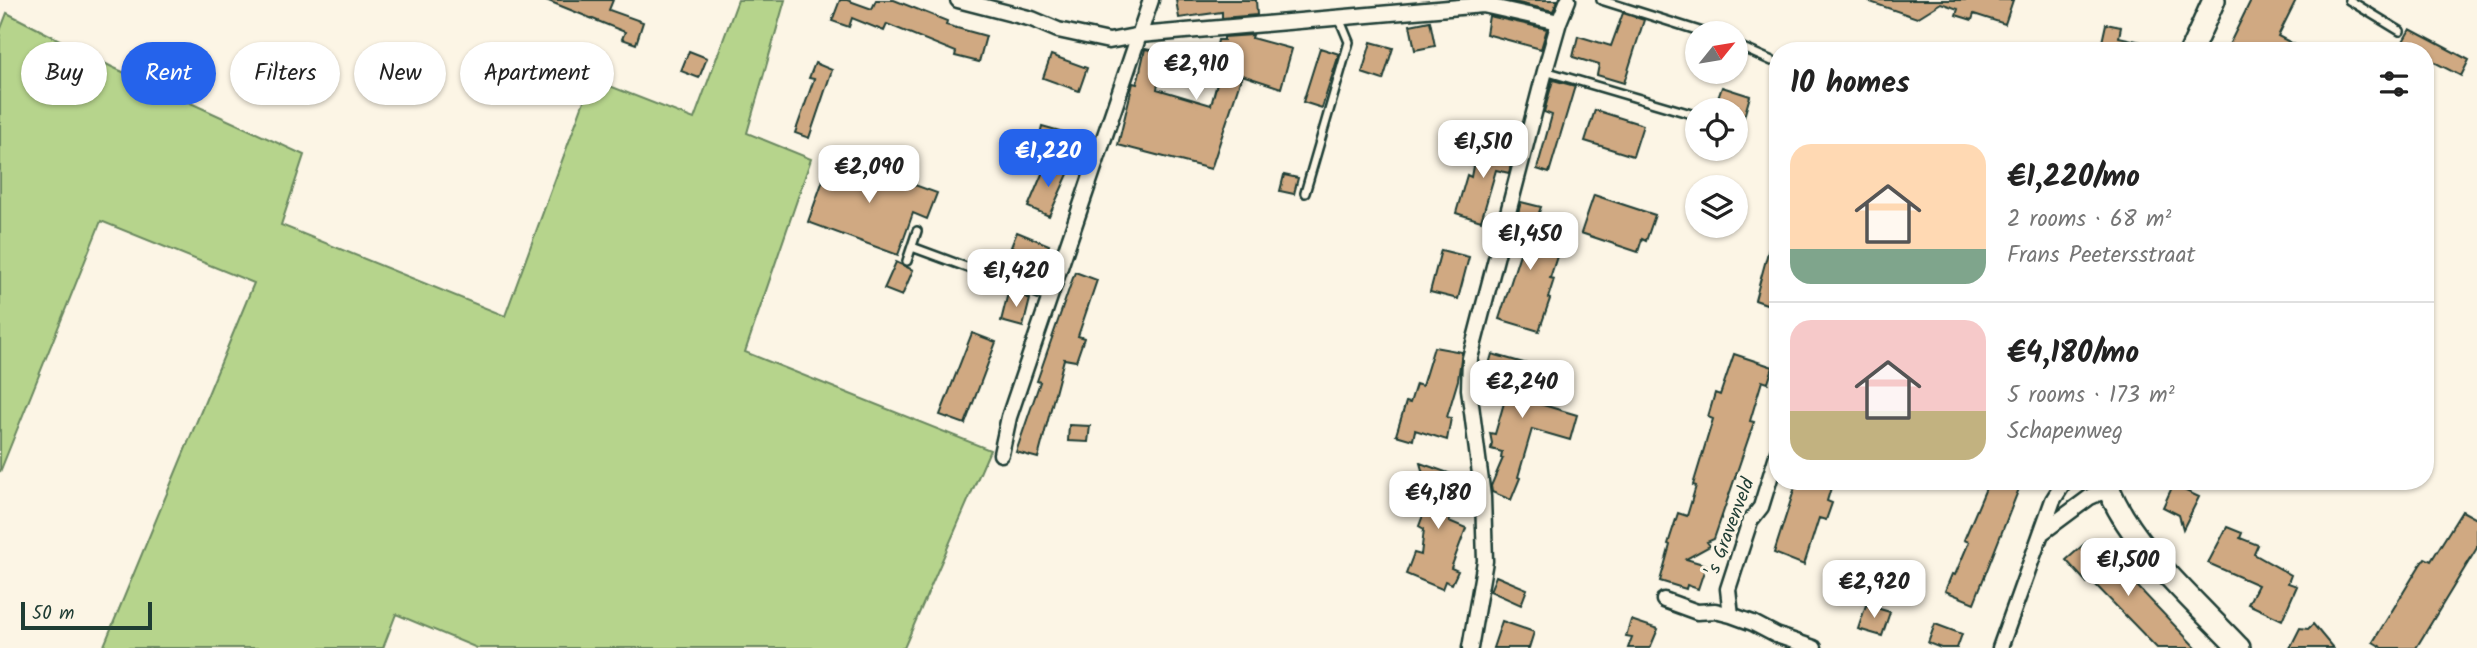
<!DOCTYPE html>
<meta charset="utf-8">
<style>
:root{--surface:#fff;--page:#f2f2f2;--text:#222;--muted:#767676;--line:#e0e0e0;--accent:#2563eb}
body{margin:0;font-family:Kalam,sans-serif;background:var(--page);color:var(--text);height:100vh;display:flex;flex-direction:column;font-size:26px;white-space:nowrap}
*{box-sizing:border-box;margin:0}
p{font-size:23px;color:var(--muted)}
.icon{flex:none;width:38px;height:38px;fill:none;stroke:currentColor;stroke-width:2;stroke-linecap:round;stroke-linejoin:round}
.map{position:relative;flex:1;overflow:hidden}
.sheet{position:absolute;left:1769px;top:42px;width:665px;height:448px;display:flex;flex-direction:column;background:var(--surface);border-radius:28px;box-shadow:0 2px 5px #0004}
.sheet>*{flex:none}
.hud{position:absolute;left:21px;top:42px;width:665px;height:63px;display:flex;gap:14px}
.needle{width:46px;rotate:60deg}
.tools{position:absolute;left:1685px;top:21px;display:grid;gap:14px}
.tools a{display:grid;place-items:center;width:63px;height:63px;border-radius:50%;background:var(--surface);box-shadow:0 2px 5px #0004;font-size:35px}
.scale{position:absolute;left:21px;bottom:18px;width:131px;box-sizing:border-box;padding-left:7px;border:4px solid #1f3d34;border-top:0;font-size:19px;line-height:24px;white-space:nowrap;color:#1f3d34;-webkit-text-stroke:5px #fcf5e5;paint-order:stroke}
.price{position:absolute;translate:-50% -60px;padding:0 16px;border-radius:14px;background:#fff;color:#222;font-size:23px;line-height:46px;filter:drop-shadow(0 2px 4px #0008)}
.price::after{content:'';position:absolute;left:50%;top:42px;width:21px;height:16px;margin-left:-10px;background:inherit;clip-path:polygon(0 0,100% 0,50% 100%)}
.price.current{background:var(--accent);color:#fff}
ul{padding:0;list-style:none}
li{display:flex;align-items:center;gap:21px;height:175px;padding:0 21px}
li+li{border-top:2px solid var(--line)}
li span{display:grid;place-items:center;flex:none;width:196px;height:140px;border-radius:21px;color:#555}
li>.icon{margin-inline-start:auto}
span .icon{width:84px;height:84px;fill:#fffc;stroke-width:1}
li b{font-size:30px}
h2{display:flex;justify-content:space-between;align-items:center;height:84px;padding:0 21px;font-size:30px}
.pill{padding:0 24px;border-radius:32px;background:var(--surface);box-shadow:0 2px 5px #0004;font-size:24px;line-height:63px}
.pill.current{background:var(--accent);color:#fff}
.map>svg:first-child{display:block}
</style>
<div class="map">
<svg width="2477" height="648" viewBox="0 0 2477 648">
<rect width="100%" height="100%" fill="#fcf5e5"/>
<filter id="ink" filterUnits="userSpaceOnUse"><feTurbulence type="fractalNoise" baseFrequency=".0143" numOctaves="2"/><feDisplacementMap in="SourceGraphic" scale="14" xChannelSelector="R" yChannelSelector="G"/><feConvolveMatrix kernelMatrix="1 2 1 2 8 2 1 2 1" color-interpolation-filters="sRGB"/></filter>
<g filter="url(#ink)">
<!-- green -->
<path fill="#b6d48c" stroke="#6a8860" stroke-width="2" d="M 738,0 L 785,0 L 747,133 L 811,159 L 745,352 L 990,450 L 904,648 L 477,648 L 396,614 L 383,648 L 103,648 L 254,283 L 101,221 L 0,472 L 0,31 L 7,13 L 112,67 L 304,155 L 281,225 L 505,316 L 592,79 L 694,119 Z"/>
<!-- building -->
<path fill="#d0a982" stroke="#1f3d34" stroke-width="2" d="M 546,0 L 613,0 L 609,10 L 643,22 L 636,44 L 622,39 L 625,32 Z
M 840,0 L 847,0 L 872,9 L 876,0 L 894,0 L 947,21 L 946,25 L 986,36 L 979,62 L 955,56 L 956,52 L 887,24 L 884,31 L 852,18 L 849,27 L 832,21 Z
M 1176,0 L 1256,0 L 1257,15 L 1222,18 L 1222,12 L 1179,18 Z
M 1505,0 L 1558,0 L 1553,11 Z
M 1871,0 L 2013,0 L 2005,24 L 1974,14 L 1972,20 L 1956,15 L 1958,9 L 1941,3 L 1917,18 L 1870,2 Z
M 2251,0 L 2296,0 L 2278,36 L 2307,51 L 2226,51 Z
M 1623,13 L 1644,20 L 1624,83 L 1597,75 L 1599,65 L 1573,57 L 1578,36 L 1611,46 Z
M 1489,16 L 1547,29 L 1541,49 L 1486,34 Z
M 1430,21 L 1435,46 L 1415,50 L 1410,25 Z
M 2106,24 L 2121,27 L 2119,37 L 2155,45 L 2154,51 L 2100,51 Z
M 2410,29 L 2469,60 L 2461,76 L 2426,58 L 2426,51 L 2412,51 L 2401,45 Z
M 1253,35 L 1252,38 L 1292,49 L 1281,88 L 1242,75 L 1211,169 L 1118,145 L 1133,83 L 1137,84 L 1145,49 L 1164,53 L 1157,89 L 1211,105 L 1224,58 L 1215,55 L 1218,40 L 1224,40 L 1224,37 Z
M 1371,42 L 1393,48 L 1383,80 L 1362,73 Z
M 1320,48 L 1339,54 L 1322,108 L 1303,102 Z
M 689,51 L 707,58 L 699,78 L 681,71 Z
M 1051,55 L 1087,68 L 1079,91 L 1043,78 Z
M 815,63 L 832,70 L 809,138 L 795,133 L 814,79 L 809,78 Z
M 1553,80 L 1575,86 L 1549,173 L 1537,169 L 1552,115 L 1544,112 Z
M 1722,87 L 1750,96 L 1744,117 L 1736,114 L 1736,110 L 1725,110 L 1715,107 Z
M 1595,110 L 1643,125 L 1633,156 L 1585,141 Z
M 1042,126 L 1067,133 L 1061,157 L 1036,150 Z
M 1477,145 L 1514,152 L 1509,173 L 1496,170 L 1481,221 L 1456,213 L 1467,175 L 1471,177 Z
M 832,155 L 937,193 L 927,219 L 913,213 L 898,255 L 808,222 Z
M 1047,162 L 1069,172 L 1049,216 L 1028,207 Z
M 1284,175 L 1298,178 L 1294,194 L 1280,191 Z
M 1594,195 L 1655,215 L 1646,241 L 1642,239 L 1638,252 L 1581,233 Z
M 1521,202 L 1541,207 L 1533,229 L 1547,233 L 1546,238 L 1561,244 L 1550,278 L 1554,279 L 1548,298 L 1550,299 L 1539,331 L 1499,319 L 1524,241 L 1511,238 Z
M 1774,230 L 1778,231 L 1778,308 L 1755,300 Z
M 1017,232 L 1049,245 L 1033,285 L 1012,277 L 1021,251 L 1011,247 Z
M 1441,250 L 1469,257 L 1458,299 L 1430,292 Z
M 896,262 L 913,270 L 902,296 L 884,289 Z
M 1075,272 L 1097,280 L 1078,336 L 1084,338 L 1076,361 L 1064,359 L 1038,458 L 1016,452 L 1040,382 L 1037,381 Z
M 1009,289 L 1030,299 L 1023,327 L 1001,321 Z
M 972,333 L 996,342 L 965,424 L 940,415 Z
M 1434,347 L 1462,352 L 1458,380 L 1447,417 L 1451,418 L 1447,440 L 1415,430 L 1413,440 L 1396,435 L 1406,402 L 1410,403 L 1416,384 L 1422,386 Z
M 1492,354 L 1527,364 L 1524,371 L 1548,378 L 1540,404 L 1577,415 L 1570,440 L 1532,429 L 1518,477 L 1520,478 L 1511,500 L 1492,492 L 1491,486 L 1503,458 L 1501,458 L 1502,452 L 1491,449 L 1492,443 L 1490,433 L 1495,434 L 1510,382 L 1486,375 Z
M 1734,354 L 1773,367 L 1768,383 L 1762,381 L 1750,421 L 1754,422 L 1714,539 L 1707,542 L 1710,546 L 1686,559 L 1706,565 L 1698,589 L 1687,585 L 1686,589 L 1660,581 L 1670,545 L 1668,544 L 1678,513 L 1687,516 L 1696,486 L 1693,485 L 1713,419 L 1708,417 L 1715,393 L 1720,395 Z
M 1069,425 L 1090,426 L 1088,442 L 1068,441 Z
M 1420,463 L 1460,477 L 1448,513 L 1452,514 L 1449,521 L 1466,528 L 1451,568 L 1458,571 L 1452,584 L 1445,581 L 1442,589 L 1406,574 L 1414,553 L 1421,555 L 1424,529 L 1419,526 L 1431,494 L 1420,490 L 1424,477 Z
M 1797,481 L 1833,481 L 1827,501 L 1832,503 L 1826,520 L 1819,518 L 1804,565 L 1774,553 Z
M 1989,481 L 2022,481 L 1974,603 L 1945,591 L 1952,574 L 1955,575 L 1969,542 L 1964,540 Z
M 2173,485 L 2199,497 L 2183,529 L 2179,515 L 2163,507 Z
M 2462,511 L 2477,519 L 2477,548 L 2416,648 L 2383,648 L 2373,642 L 2420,565 L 2425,558 L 2431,561 Z
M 2227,527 L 2242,533 L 2240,538 L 2258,545 L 2254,554 L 2291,575 L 2288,583 L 2297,586 L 2282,620 L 2248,604 L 2258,585 L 2208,563 Z
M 2089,540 L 2119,574 L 2123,571 L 2196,648 L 2157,648 L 2091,580 L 2087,583 L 2066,560 Z
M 1496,576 L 1527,589 L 1521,605 L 1490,591 Z
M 1866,605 L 1890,612 L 1882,636 L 1858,629 Z
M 1631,620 L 1658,629 L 1650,648 L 1628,648 L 1632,637 L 1626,636 Z
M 1502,621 L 1534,632 L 1529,648 L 1493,648 Z
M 1935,624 L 1962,634 L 1957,648 L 1941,648 L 1928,643 Z
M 2313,624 L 2333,648 L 2290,648 L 2300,628 L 2308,629 Z"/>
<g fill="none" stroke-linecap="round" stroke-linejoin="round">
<!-- lane casing -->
<g stroke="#1f3d34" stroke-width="12">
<path id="lane" d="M 1601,0 L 1706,33
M 2349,0 L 2400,31
M 1736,45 L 1772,61
M 1545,71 L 1698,116
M 1305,193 L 1349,42 L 1339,18
M 912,247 L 1050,298
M 907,261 L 917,231"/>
</g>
<!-- street casing -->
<g stroke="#1f3d34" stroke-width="19">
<path id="street" d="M 958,0 L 1032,19 L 1058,30 L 1109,41 L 1140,35 L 1483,5 L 1559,22
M 1778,452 L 1761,507 L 1750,521 L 1728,589 L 1731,615 L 1753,623 L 1776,635 L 1814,648
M 1001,454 L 1009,417 L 1151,0
M 2043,532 L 2090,497 L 2108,489
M 1664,600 L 1697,612 L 1715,611 L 1731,615
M 1470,648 L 1485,561 L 1483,497 L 1469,389 L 1470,358 L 1545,71 L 1559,22 L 1568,0
M 2000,648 L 2053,500 L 2065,481"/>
</g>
<!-- secondary casing -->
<g stroke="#1f3d34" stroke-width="26">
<path id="secondary" d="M 2191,51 L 2214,0
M 2106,481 C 2126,542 2195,601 2239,648"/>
</g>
<!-- lane -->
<use href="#lane" stroke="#fcf5e5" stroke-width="7"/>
<!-- street -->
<use href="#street" stroke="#fcf5e5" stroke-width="14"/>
<!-- secondary -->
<use href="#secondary" stroke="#fcf5e5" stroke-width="21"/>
</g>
</g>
<g text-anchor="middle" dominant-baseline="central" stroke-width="6" stroke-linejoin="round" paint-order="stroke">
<!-- street labels -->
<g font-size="19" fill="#1f3d34" stroke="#fcf5e5">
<text transform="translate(1731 527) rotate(-69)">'s Gravenveld</text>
</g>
</g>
</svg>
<div class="tools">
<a><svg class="needle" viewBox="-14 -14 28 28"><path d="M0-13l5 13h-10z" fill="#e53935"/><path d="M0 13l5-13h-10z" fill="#767676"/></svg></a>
<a><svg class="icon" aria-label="locate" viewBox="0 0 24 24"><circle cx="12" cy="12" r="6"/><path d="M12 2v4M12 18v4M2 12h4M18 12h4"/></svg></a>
<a><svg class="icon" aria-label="layers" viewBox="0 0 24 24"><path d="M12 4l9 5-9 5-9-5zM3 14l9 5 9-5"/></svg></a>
</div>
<div class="scale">50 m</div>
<b class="price" style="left:1196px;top:102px">€2,910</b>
<b class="price" style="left:1483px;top:180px">€1,510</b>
<b class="price current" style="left:1048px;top:189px">€1,220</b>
<b class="price" style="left:869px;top:205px">€2,090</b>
<b class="price" style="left:1530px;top:272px">€1,450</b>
<b class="price" style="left:1016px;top:309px">€1,420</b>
<b class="price" style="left:1522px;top:420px">€2,240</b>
<b class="price" style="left:1438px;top:531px">€4,180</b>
<b class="price" style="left:2128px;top:598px">€1,500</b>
<b class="price" style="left:1874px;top:620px">€2,920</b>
<div class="hud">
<a class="pill">Buy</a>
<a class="pill current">Rent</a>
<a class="pill">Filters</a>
<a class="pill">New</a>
<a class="pill">Apartment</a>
</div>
<section class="sheet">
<h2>10 homes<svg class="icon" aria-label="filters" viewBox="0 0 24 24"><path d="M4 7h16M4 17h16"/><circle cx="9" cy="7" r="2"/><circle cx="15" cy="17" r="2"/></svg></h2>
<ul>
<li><span style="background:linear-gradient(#ffd9b3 75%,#7fa58c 0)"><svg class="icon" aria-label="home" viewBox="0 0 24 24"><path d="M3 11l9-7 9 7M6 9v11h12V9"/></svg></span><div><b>€1,220/mo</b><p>2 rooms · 68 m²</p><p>Frans Peetersstraat</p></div></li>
<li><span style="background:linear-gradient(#f6c9c9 65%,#c2b280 0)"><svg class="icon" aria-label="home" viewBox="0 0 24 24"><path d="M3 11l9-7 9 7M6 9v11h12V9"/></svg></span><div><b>€4,180/mo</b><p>5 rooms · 173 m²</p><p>Schapenweg</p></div></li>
</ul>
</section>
</div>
